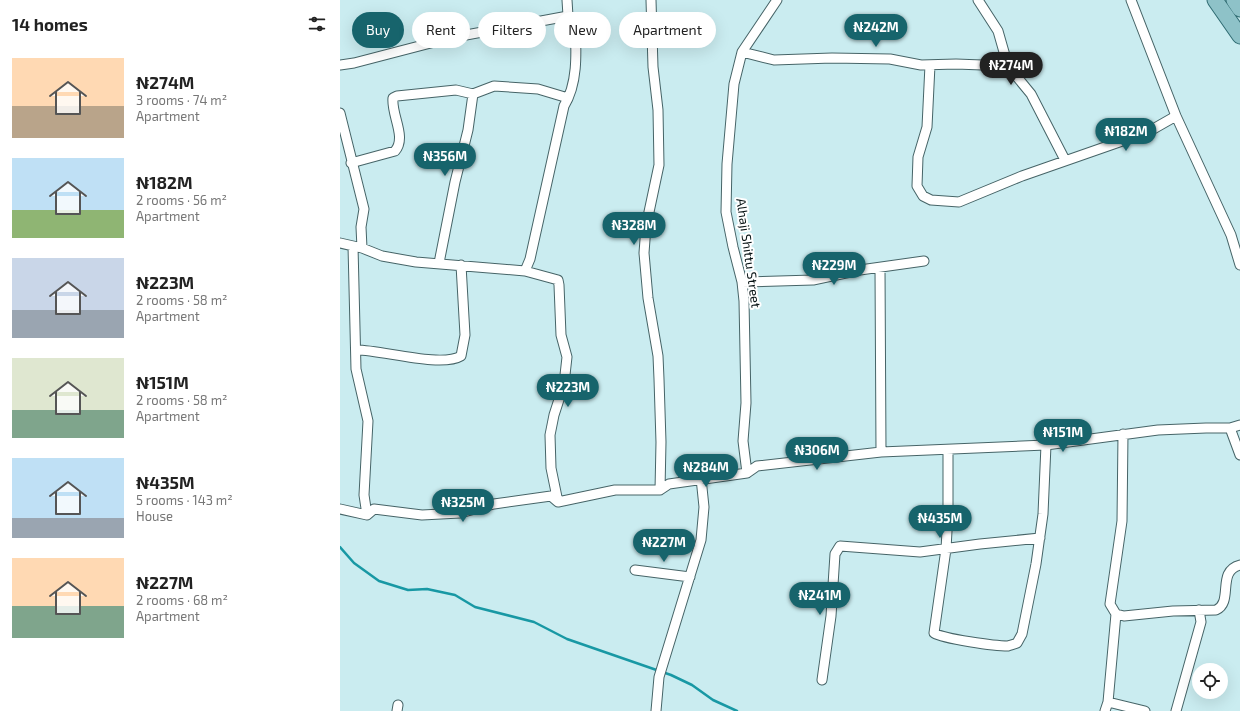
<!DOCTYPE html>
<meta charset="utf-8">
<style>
:root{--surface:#fff;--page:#f6f6f6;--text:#222;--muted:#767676;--accent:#17646c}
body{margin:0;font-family:"Exo 2",sans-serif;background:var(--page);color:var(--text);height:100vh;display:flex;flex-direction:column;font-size:15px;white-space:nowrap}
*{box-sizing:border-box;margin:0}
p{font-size:13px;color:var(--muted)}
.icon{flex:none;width:22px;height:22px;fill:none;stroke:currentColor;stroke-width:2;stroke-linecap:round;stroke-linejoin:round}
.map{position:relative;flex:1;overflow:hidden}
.drawer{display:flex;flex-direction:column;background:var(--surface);width:340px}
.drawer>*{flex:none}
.guide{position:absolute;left:12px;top:12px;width:380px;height:36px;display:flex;gap:8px}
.fabs{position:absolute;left:852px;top:663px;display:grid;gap:8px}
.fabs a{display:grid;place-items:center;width:36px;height:36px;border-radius:50%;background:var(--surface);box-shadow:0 4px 16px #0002;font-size:20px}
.price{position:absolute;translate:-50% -34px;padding:0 9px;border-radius:14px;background:var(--accent);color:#fff;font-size:13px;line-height:26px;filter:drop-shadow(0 1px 2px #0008)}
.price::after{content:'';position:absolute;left:50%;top:24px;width:12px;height:9px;margin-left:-6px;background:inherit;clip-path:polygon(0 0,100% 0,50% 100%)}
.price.active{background:#222;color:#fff}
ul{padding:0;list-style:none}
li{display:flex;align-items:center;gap:12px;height:100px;padding:0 12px}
li span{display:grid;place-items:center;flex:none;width:112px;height:80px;border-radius:0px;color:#555}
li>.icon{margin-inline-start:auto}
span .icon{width:48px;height:48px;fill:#fffc;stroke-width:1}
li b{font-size:17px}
h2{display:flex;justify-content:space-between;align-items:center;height:48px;padding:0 12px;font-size:17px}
.pill{padding:0 14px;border-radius:18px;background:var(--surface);box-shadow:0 4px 16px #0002;font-size:14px;line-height:36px}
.pill.active{background:var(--accent);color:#fff}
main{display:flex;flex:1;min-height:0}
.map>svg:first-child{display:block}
</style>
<main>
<section class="drawer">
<h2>14 homes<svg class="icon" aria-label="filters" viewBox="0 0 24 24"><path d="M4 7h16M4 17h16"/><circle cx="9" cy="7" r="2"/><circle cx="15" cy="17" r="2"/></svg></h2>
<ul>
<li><span style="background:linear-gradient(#ffd9b3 60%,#b9a48a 0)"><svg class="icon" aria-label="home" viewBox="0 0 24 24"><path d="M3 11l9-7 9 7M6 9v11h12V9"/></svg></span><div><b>₦274M</b><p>3 rooms · 74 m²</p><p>Apartment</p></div></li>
<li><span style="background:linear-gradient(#bfe0f5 65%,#8fb573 0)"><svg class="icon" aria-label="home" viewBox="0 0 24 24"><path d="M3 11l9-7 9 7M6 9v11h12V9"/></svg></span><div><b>₦182M</b><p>2 rooms · 56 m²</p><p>Apartment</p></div></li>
<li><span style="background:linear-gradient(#c9d6e8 65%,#9aa5b1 0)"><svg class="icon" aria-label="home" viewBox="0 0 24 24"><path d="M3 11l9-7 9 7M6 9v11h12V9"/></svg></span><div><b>₦223M</b><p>2 rooms · 58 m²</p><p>Apartment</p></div></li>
<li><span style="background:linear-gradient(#dfe7d0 65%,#7fa58c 0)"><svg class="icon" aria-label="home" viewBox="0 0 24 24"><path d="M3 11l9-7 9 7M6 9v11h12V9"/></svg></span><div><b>₦151M</b><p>2 rooms · 58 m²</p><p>Apartment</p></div></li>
<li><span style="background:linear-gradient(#bfe0f5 75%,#9aa5b1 0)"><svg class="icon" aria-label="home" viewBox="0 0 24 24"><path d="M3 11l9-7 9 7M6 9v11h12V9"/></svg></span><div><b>₦435M</b><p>5 rooms · 143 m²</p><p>House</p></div></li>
<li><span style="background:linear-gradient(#ffd9b3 60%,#7fa58c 0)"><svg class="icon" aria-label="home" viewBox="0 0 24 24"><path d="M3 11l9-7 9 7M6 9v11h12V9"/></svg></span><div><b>₦227M</b><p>2 rooms · 68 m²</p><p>Apartment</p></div></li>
</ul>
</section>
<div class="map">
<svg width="900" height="711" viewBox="0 0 900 711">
<rect width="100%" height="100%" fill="#caecf0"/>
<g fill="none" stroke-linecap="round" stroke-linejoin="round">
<!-- stream -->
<path stroke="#1898a4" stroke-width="2.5" d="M 0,547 L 14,563 L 39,581 L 68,590 L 87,589 L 115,595 L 135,607 L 194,622 L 227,639 L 331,675 L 352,685 L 373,700 L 397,711"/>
<!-- street casing -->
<g stroke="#466467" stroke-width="11">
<path id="street" d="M 311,0 L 313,67 L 318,110 L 319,165 L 306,226 L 304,253 L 308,298 L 318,356 L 319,379 L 321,442 L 320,490
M 638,0 L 658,31 L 668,66 L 691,94 L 725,160
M 791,0 L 836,116 L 891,235 L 900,265
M 402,52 L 434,60 L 492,58 L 550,59 L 581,65 L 616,64 L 668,66
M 0,65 L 14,63 L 110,38 L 228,16
M 590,65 L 587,127 L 578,157 L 577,186 L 583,196 L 591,200 L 619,202 L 682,176 L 808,132 L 836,116
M 0,113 L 24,209 L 21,227 L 22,248
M 11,163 L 55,151 C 67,137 51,115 53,98 L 57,96 L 116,90 L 133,94 L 154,86 L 198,89 L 228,98
M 0,243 L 22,248 L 42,256 L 76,262 L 185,271 L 190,259 L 224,106 C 239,82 236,48 235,21 L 228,16 L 227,0
M 13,246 L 16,369 L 28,421 L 24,495 L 27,515
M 99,263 L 115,182 L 128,130 L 133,94
M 540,268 L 541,452
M 185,271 L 218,280 L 219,285 L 221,335 L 227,357 L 224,384 L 214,415 L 210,435 L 211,468 L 218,502 L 275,490 L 320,490 L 329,484 L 407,473 L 417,466 L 541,452 L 706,445 L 818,430 L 866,428 L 890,428 L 900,425
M 402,282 L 473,280 L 520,270 L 584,261
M 17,350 C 42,350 101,368 121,356 L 125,335 L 121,265
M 890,428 L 900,455
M 783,434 L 782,521 L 770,604 L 776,614 L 784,616 L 833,611 L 876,610 C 894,602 876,571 900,565
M 608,450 L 608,513 L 606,549 L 594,633 C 604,639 655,646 668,646 C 671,645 675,644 677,643 L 682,634 L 696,564 L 703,514 L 706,445
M 407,473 L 403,441 L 406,403 L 404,301 L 402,282 L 393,247 L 386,212 L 387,164 L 394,84 L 402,52 L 437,0
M 0,509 L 27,515 L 34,509 L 82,515 L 120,513 L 154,504 L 211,496 L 218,502
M 295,570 L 350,577
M 482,680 L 491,616 L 495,554 L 500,546 L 580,552 L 640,544 L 700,538
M 768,702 L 805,711
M 57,711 L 58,705
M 316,711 L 319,677 L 361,540 L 364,507 L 361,478
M 765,711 L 768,702 L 776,614
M 836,711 L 861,622 L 859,610"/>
</g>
<!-- primary casing -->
<g stroke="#2f6b72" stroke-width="17">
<path id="primary" d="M 875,0 L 900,36
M 894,0 L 900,9"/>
</g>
<!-- street -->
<use href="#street" stroke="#fff" stroke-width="9"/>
<!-- primary -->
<use href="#primary" stroke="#8ec2c8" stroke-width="15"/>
</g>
<g text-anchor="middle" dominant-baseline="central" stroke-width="4" stroke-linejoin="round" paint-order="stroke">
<!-- street labels -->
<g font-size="13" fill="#091516" stroke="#fff">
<text transform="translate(409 253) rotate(82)">Alhaji Shittu Street</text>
</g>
</g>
</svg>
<div class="fabs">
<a><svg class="icon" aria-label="locate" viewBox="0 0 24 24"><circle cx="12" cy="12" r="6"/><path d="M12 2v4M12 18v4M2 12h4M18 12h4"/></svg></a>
</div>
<b class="price" style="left:536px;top:48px">₦242M</b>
<b class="price active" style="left:671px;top:86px">₦274M</b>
<b class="price" style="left:786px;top:152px">₦182M</b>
<b class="price" style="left:105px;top:177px">₦356M</b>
<b class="price" style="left:294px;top:246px">₦328M</b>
<b class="price" style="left:494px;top:286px">₦229M</b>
<b class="price" style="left:228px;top:408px">₦223M</b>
<b class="price" style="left:723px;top:453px">₦151M</b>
<b class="price" style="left:477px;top:471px">₦306M</b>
<b class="price" style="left:366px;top:488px">₦284M</b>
<b class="price" style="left:123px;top:523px">₦325M</b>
<b class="price" style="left:600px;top:539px">₦435M</b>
<b class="price" style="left:324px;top:563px">₦227M</b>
<b class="price" style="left:480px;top:616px">₦241M</b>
<div class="guide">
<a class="pill active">Buy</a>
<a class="pill">Rent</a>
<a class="pill">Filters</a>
<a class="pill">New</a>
<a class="pill">Apartment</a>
</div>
</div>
</main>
